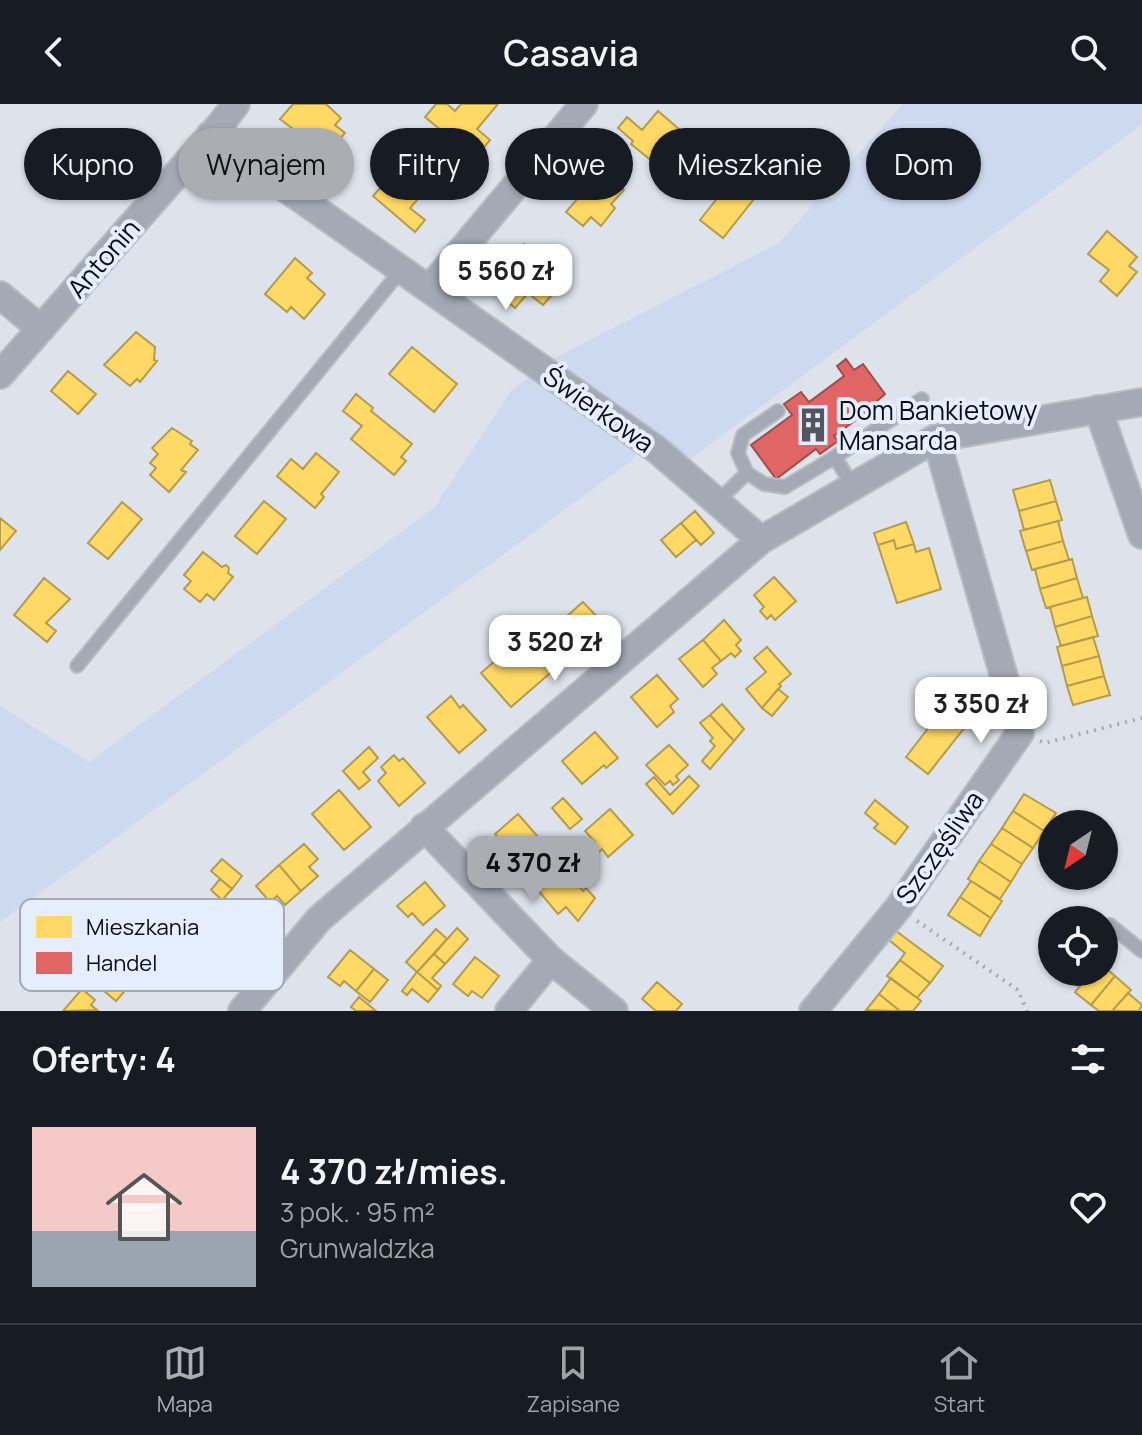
<!DOCTYPE html>
<html lang="pl">
<meta charset="utf-8">
<style>
:root{--surface:#171b24;--page:#242831;--text:#f1f3f6;--muted:#9ea1a6;--line:#363941;--accent:#aaadb1}
body{margin:0;font-family:Manrope,sans-serif;background:var(--page);color:var(--text);height:100vh;display:flex;flex-direction:column;font-size:30px;white-space:nowrap}
*{box-sizing:border-box;margin:0}
p{font-size:26px;color:var(--muted)}
.icon{flex:none;width:44px;height:44px;fill:none;stroke:currentColor;stroke-width:2;stroke-linecap:round;stroke-linejoin:round}
.map{position:relative;height:907px;overflow:hidden}
.details{display:flex;flex-direction:column;background:var(--surface);flex:1}
.details>*{flex:none}
.top-card{position:absolute;left:24px;top:24px;width:1094px;height:72px;display:flex;gap:16px}
.needle{width:52px;rotate:215deg}
.fabs{position:absolute;left:1038px;top:706px;display:grid;gap:16px}
.fabs a{display:grid;place-items:center;width:80px;height:80px;border-radius:50%;background:var(--surface);box-shadow:0 2px 6px #0004;font-size:40px}
.price{position:absolute;translate:-50% -68px;padding:0 18px;border-radius:16px;background:#fff;color:#222;font-size:26px;line-height:52px;filter:drop-shadow(0 2px 4px #0008)}
.price::after{content:'';position:absolute;left:50%;top:48px;width:24px;height:18px;margin-left:-12px;background:inherit;clip-path:polygon(0 0,100% 0,50% 100%)}
.price.active{background:var(--accent);color:#111}
ul{padding:0;list-style:none}
li{display:flex;align-items:center;gap:24px;height:200px;padding:0 32px}
li span{display:grid;place-items:center;flex:none;width:224px;height:160px;border-radius:0px;color:#555}
li>.icon{margin-inline-start:auto}
span .icon{width:96px;height:96px;fill:#fffc;stroke-width:1}
li b{font-size:34px}
h2{display:flex;justify-content:space-between;align-items:center;height:96px;padding:0 32px;font-size:34px}
.tag{padding:0 28px;border-radius:36px;background:var(--surface);box-shadow:0 2px 6px #0004;font-size:28px;line-height:72px}
.tag.active{background:var(--accent);color:#111}
header{display:flex;justify-content:space-between;align-items:center;height:104px;padding:0 32px;background:var(--surface);font-size:36px;font-weight:600}
.tabs{display:flex;justify-content:space-around;align-items:center;height:112px;border-top:2px solid var(--line);background:var(--surface);font-size:22px;color:var(--muted)}
.tabs a{display:grid;justify-items:center;gap:4px}
.tabs .active{color:var(--accent)}
.map>svg:first-child{display:block}
</style>
<header><svg class="icon" aria-label="back" viewBox="0 0 24 24"><path d="M15 5l-7 7 7 7"/></svg>Casavia<svg class="icon" aria-label="search" viewBox="0 0 24 24"><circle cx="10" cy="10" r="6"/><path d="M15 15l6 6"/></svg></header>
<div class="map">
<svg width="1142" height="907" viewBox="0 0 1142 907">
<rect width="100%" height="100%" fill="#dde2eb"/>
<!-- green -->
<path fill="#cdd9ef" d="M 903,0 L 1142,0 L 1142,20 L 689,356 L 656,327 L 631,357 L 0,818 L 0,602 L 89,658 L 434,404 L 511,287 L 549,257 L 779,139 Z"/>
<!-- homes -->
<path fill="#ffd966" stroke="#b59c4c" stroke-width="2" d="M 293,0 L 326,0 L 341,14 L 335,21 L 345,29 L 324,54 L 312,43 L 314,41 L 280,15 Z
M 436,0 L 447,0 L 455,7 L 461,0 L 498,0 L 477,25 L 490,36 L 475,54 L 425,13 Z
M 658,7 L 679,25 L 652,57 L 631,40 L 633,37 L 618,24 L 627,13 L 642,26 Z
M 408,62 L 430,81 L 410,104 L 425,116 L 415,128 L 373,92 L 386,77 L 392,81 Z
M 597,63 L 624,86 L 611,100 L 615,104 L 601,122 L 591,113 L 583,122 L 566,108 L 592,78 L 587,74 Z
M 731,77 L 754,95 L 723,134 L 700,116 Z
M 1107,127 L 1137,153 L 1129,162 L 1137,168 L 1117,192 L 1100,177 L 1109,166 L 1088,150 Z
M 524,140 L 534,149 L 538,144 L 552,156 L 547,163 L 564,177 L 543,201 L 528,189 L 515,204 L 499,190 L 516,170 L 506,162 L 519,142 Z
M 295,154 L 312,169 L 307,174 L 325,190 L 304,215 L 291,203 L 287,208 L 265,190 Z
M 136,228 L 155,243 L 154,256 L 157,257 L 140,278 L 137,275 L 130,282 L 104,261 Z
M 412,243 L 457,280 L 434,308 L 389,270 Z
M 68,267 L 96,290 L 78,310 L 51,287 Z
M 356,290 L 373,304 L 371,307 L 412,340 L 401,353 L 406,357 L 394,371 L 351,335 L 362,322 L 343,307 Z
M 172,324 L 192,337 L 190,340 L 198,346 L 181,366 L 186,368 L 169,388 L 150,371 L 156,364 L 150,359 L 158,350 L 152,344 Z
M 316,349 L 339,368 L 321,390 L 324,393 L 315,404 L 277,372 L 291,355 L 303,365 Z
M 1050,376 L 1056,397 L 1019,407 L 1013,386 Z
M 264,397 L 286,415 L 257,450 L 235,432 Z
M 1056,397 L 1062,416 L 1024,426 L 1019,407 Z
M 122,398 L 142,415 L 108,455 L 88,439 Z
M 695,407 L 714,429 L 701,441 L 681,419 Z
M 0,414 L 16,427 L 0,446 Z
M 1058,417 L 1063,437 L 1026,447 L 1020,427 Z
M 906,418 L 914,440 L 896,445 L 894,436 L 878,441 L 874,429 Z
M 681,419 L 696,436 L 676,453 L 661,436 Z
M 894,436 L 896,445 L 914,440 L 916,448 L 929,444 L 941,485 L 897,499 L 878,441 Z
M 1063,437 L 1069,456 L 1032,466 L 1026,447 Z
M 203,448 L 222,463 L 226,461 L 229,464 L 228,469 L 233,473 L 214,496 L 207,490 L 200,498 L 184,485 L 191,477 L 184,471 Z
M 1072,455 L 1077,474 L 1040,485 L 1035,465 Z
M 774,473 L 796,497 L 775,516 L 771,511 L 767,515 L 760,507 L 764,503 L 754,491 Z
M 44,474 L 70,495 L 46,519 L 56,527 L 47,538 L 14,511 Z
M 1077,474 L 1083,494 L 1046,504 L 1040,485 Z
M 1087,493 L 1092,512 L 1055,523 L 1050,503 Z
M 583,498 L 604,520 L 588,534 L 591,537 L 582,546 L 558,520 Z
M 1092,512 L 1098,532 L 1061,542 L 1055,523 Z
M 724,516 L 741,536 L 736,541 L 741,547 L 735,553 L 731,549 L 721,557 L 703,536 Z
M 526,530 L 556,564 L 511,603 L 481,569 Z
M 1093,533 L 1099,552 L 1062,562 L 1057,543 Z
M 703,536 L 721,557 L 712,564 L 717,570 L 703,583 L 679,555 Z
M 767,543 L 791,570 L 779,580 L 781,582 L 762,604 L 746,585 L 766,568 L 754,554 Z
M 1099,552 L 1104,572 L 1067,582 L 1062,562 Z
M 657,571 L 678,595 L 670,602 L 674,608 L 657,623 L 631,593 Z
M 1104,572 L 1110,591 L 1073,601 L 1067,582 Z
M 778,585 L 788,593 L 772,612 L 762,604 Z
M 451,592 L 460,604 L 463,601 L 486,626 L 459,649 L 427,613 Z
M 722,600 L 744,625 L 734,637 L 710,611 Z
M 943,605 L 965,623 L 928,670 L 906,653 Z
M 710,611 L 734,637 L 710,665 L 702,657 L 715,642 L 710,637 L 713,634 L 700,619 Z
M 595,628 L 618,654 L 606,664 L 604,661 L 582,680 L 562,657 Z
M 669,641 L 688,661 L 676,672 L 679,676 L 673,681 L 670,677 L 665,681 L 646,661 Z
M 369,643 L 378,654 L 363,668 L 370,676 L 359,685 L 343,667 Z
M 394,651 L 399,657 L 403,654 L 425,679 L 399,702 L 378,677 L 386,669 L 381,663 Z
M 689,672 L 699,682 L 673,710 L 646,680 L 654,673 L 670,691 Z
M 339,686 L 371,723 L 344,746 L 312,710 Z
M 1024,690 L 1056,709 L 1044,727 L 1013,707 Z
M 563,694 L 582,715 L 570,725 L 552,704 Z
M 875,696 L 908,723 L 895,740 L 874,724 L 878,720 L 865,709 Z
M 610,705 L 633,731 L 608,753 L 602,745 L 597,750 L 590,742 L 595,738 L 585,727 Z
M 1013,707 L 1044,727 L 1033,744 L 1002,724 Z
M 518,710 L 545,741 L 522,761 L 495,730 Z
M 1002,724 L 1033,744 L 1022,760 L 991,740 Z
M 304,740 L 318,755 L 309,763 L 318,772 L 301,787 L 279,761 Z
M 991,740 L 1022,760 L 1011,778 L 979,757 Z
M 222,755 L 242,772 L 232,785 L 211,767 Z
M 979,757 L 1011,778 L 1000,795 L 968,775 Z
M 279,761 L 301,787 L 285,801 L 277,792 L 270,798 L 256,782 Z
M 563,763 L 583,787 L 586,784 L 595,794 L 578,817 L 566,803 L 558,810 L 537,785 L 543,780 L 540,776 L 550,768 L 553,771 Z
M 220,775 L 232,785 L 222,796 L 211,786 Z
M 971,777 L 1002,797 L 991,814 L 960,793 Z
M 425,778 L 445,802 L 423,821 L 412,809 L 408,813 L 397,802 Z
M 960,793 L 991,814 L 980,832 L 948,811 Z
M 457,824 L 468,835 L 445,860 L 434,850 Z
M 436,825 L 447,835 L 417,868 L 406,858 Z
M 896,827 L 943,862 L 930,879 L 900,856 L 905,849 L 889,836 Z
M 350,846 L 374,865 L 356,887 L 344,877 L 340,882 L 328,873 Z
M 434,850 L 445,860 L 432,874 L 441,882 L 438,886 L 417,868 Z
M 475,853 L 499,872 L 482,894 L 472,887 L 468,892 L 453,880 Z
M 900,856 L 930,879 L 917,894 L 887,872 Z
M 100,863 L 112,873 L 116,868 L 131,880 L 116,897 L 90,875 Z
M 1104,863 L 1115,872 L 1091,901 L 1075,888 L 1092,868 L 1104,868 Z
M 374,865 L 388,876 L 370,898 L 356,887 Z
M 417,868 L 438,886 L 428,898 L 412,885 L 407,891 L 402,887 Z
M 1115,872 L 1131,886 L 1112,907 L 1099,907 L 1091,901 Z
M 891,874 L 921,897 L 913,907 L 900,907 L 879,890 Z
M 657,878 L 682,900 L 676,907 L 656,907 L 642,895 Z
M 82,885 L 95,896 L 91,901 L 97,906 L 63,907 Z
M 1128,889 L 1142,901 L 1139,907 L 1112,907 Z
M 879,890 L 900,907 L 866,906 Z
M 359,893 L 376,907 L 356,907 L 351,903 Z"/>
<!-- shops -->
<path fill="#e06666" stroke="#a04b4c" stroke-width="2" d="M 846,255 L 854,266 L 863,260 L 885,290 L 877,297 L 881,301 L 871,309 L 867,304 L 865,306 L 867,308 L 834,332 L 838,337 L 820,350 L 816,345 L 776,375 L 751,341 L 792,311 L 784,300 L 801,288 L 809,298 L 844,272 L 837,262 Z"/>
<g fill="none" stroke-linecap="round" stroke-linejoin="round">
<!-- lane casing -->
<g stroke="#b8bcc3" stroke-width="16">
<path id="lane" d="M 747,369 L 738,349 L 743,331 L 778,307
M 852,381 L 835,353 L 922,295
M 718,397 L 747,369 L 764,380 L 785,383 L 835,353
M 77,562 L 402,165
M 1110,821 L 1142,847"/>
</g>
<!-- street casing -->
<g stroke="#b8bcc3" stroke-width="30">
<path id="street" d="M 210,31 L 656,345 L 761,436
M 429,185 L 584,0
M 0,191 L 41,225
M 0,271 L 220,21 L 236,0
M 1098,305 L 1142,431
M 424,723 L 551,856 L 614,907
M 242,907 L 319,815 L 761,436 L 936,334 L 1142,298
M 509,907 L 551,856
M 813,907 L 898,804 L 1020,629 L 936,334"/>
</g>
<!-- path -->
<path stroke="#a4aab3" stroke-width="4" stroke-dasharray="2 6" stroke-linecap="butt" d="M 1040,637 L 1045,639 L 1142,614
M 917,817 L 1018,886 L 1027,907"/>
<!-- lane -->
<use href="#lane" stroke="#a3aab5" stroke-width="12"/>
<!-- street -->
<use href="#street" stroke="#a3aab5" stroke-width="26"/>
</g>
<!-- icons -->
<defs>
<g id="building-bare" transform="scale(2.76)"><path d="M-4-6H4V6H1V3H-1V6H-4ZM-2.5-4.3h1.7v1.8h-1.7ZM.8-4.3h1.7v1.8H.8ZM-2.5-1h1.7V.8h-1.7ZM.8-1h1.7V.8H.8Z" fill="#53575d" stroke="#e4eefe" stroke-width="2.5" paint-order="stroke"/></g>
</defs>
<g fill-rule="evenodd">
<use href="#building-bare" x="813" y="321"/>
</g>
<g text-anchor="middle" dominant-baseline="central" stroke-width="8" stroke-linejoin="round" paint-order="stroke">
<!-- street labels -->
<g font-size="26" fill="#090c11" stroke="#e4eefe">
<text transform="translate(103 154) rotate(-49)">Antonin</text>
<text transform="translate(599 305) rotate(35)">Świerkowa</text>
<text transform="translate(939 743) rotate(-55)">Szczęśliwa</text>
</g>
<!-- poi labels -->
<g font-size="26" fill="#090c11" stroke="#e4eefe" text-anchor="start">
<text x="839" y="306">Dom Bankietowy<tspan x="839" dy="30">Mansarda</tspan></text>
</g>
</g>
<!-- legend -->
<rect x="20" y="795" width="264" height="92" rx="12" fill="#e4eefe" stroke="#a2aab7" stroke-width="2"/>
<rect x="36" y="812" width="36" height="22" fill="#ffd966"/>
<rect x="36" y="848" width="36" height="22" fill="#e06666"/>
<g font-size="22" fill="#090c11">
<text x="86" y="831">Mieszkania</text>
<text x="86" y="867">Handel</text>
</g>
</svg>
<div class="fabs">
<a><svg class="needle" viewBox="-14 -14 28 28"><path d="M0-13l5 13h-10z" fill="#e53935"/><path d="M0 13l5-13h-10z" fill="#9ea1a6"/></svg></a>
<a><svg class="icon" aria-label="locate" viewBox="0 0 24 24"><circle cx="12" cy="12" r="6"/><path d="M12 2v4M12 18v4M2 12h4M18 12h4"/></svg></a>
</div>
<b class="price" style="left:506px;top:208px">5 560 zł</b>
<b class="price" style="left:555px;top:579px">3 520 zł</b>
<b class="price" style="left:981px;top:641px">3 350 zł</b>
<b class="price active" style="left:533px;top:800px">4 370 zł</b>
<div class="top-card">
<a class="tag">Kupno</a>
<a class="tag active">Wynajem</a>
<a class="tag">Filtry</a>
<a class="tag">Nowe</a>
<a class="tag">Mieszkanie</a>
<a class="tag">Dom</a>
</div>
</div>
<section class="details">
<h2>Oferty: 4<svg class="icon" aria-label="filters" viewBox="0 0 24 24"><path d="M4 7h16M4 17h16"/><circle cx="9" cy="7" r="2"/><circle cx="15" cy="17" r="2"/></svg></h2>
<ul>
<li><span style="background:linear-gradient(#f6c9c9 65%,#9aa5b1 0)"><svg class="icon" aria-label="home" viewBox="0 0 24 24"><path d="M3 11l9-7 9 7M6 9v11h12V9"/></svg></span><div><b>4 370 zł/mies.</b><p>3 pok. · 95 m²</p><p>Grunwaldzka</p></div><svg class="icon" aria-label="heart" viewBox="0 0 24 24"><path d="M12 20l-8-8c-3-5 5-10 8-4 3-6 11-1 8 4z"/></svg></li>
</ul>
</section>
<nav class="tabs">
<a class="active"><svg class="icon" aria-label="map" viewBox="0 0 24 24"><path d="M3 6l6-2 6 2 6-2v14l-6 2-6-2-6 2zM9 4v14M15 6v14"/></svg>Mapa</a>
<a><svg class="icon" aria-label="saved" viewBox="0 0 24 24"><path d="M7 4h10v16l-5-4-5 4z"/></svg>Zapisane</a>
<a><svg class="icon" aria-label="home" viewBox="0 0 24 24"><path d="M3 11l9-7 9 7M6 9v11h12V9"/></svg>Start</a>
</nav>
